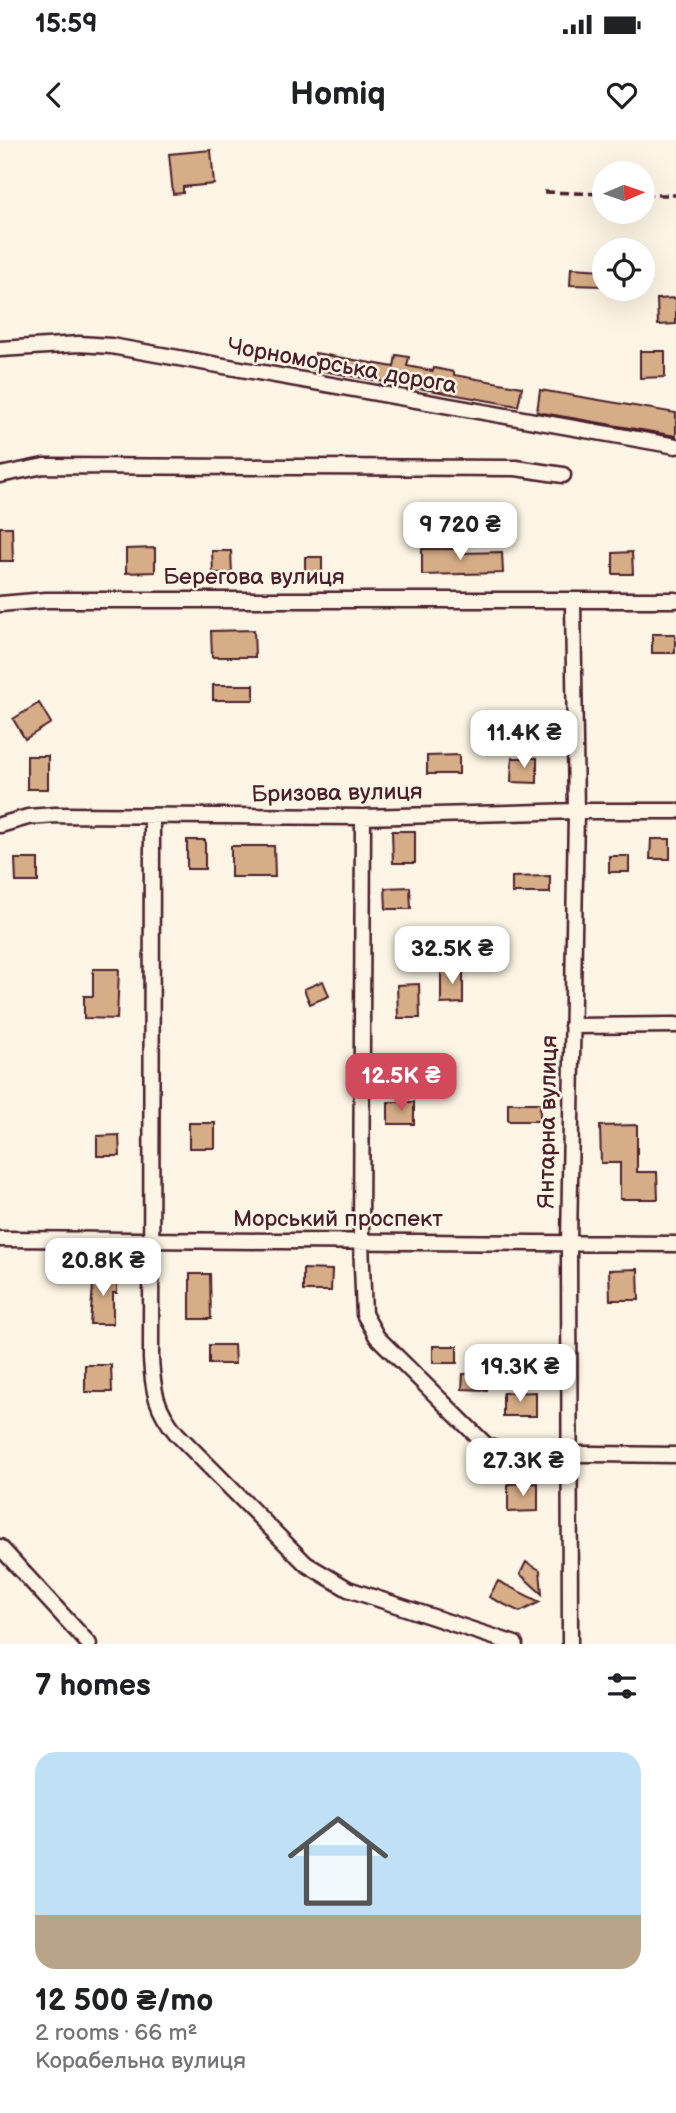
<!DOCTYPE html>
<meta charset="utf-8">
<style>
:root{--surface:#fff;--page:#f2f2f2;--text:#202124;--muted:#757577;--accent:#d1495b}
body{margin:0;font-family:"Balsamiq Sans",sans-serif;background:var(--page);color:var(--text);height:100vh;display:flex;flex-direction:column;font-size:26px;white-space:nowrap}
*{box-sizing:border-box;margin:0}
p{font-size:23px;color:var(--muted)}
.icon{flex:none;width:38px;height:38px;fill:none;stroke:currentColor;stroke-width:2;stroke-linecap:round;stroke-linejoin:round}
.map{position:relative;height:1504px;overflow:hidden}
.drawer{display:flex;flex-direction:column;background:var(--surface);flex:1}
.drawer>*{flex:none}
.needle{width:46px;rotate:88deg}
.controls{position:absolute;left:592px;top:21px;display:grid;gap:14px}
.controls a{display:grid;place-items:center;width:63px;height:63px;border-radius:50%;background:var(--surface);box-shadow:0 7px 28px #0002;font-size:35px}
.price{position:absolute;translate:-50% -60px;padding:0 16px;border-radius:14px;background:#fff;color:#222;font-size:23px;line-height:46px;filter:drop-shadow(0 2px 4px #0008)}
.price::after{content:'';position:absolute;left:50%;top:42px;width:21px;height:16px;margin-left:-10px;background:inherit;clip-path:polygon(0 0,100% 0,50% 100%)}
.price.on{background:var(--accent);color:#fff}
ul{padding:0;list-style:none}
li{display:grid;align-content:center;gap:14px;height:371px;padding:0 35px}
li span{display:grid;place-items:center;height:217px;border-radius:21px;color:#555}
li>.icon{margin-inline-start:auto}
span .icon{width:126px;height:126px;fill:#fffc;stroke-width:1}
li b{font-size:30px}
h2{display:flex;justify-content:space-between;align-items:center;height:84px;padding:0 35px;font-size:30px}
.status{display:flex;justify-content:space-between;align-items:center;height:49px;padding:0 35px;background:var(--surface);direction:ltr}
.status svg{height:19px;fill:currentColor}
header{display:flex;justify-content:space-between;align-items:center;height:91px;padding:0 35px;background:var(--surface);font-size:32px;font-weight:700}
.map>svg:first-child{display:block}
</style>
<div class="status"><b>15:59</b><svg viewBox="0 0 49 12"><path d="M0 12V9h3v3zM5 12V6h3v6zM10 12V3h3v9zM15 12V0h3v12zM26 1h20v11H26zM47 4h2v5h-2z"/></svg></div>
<header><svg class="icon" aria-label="back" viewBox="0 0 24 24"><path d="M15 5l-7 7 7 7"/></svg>Homiq<svg class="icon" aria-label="heart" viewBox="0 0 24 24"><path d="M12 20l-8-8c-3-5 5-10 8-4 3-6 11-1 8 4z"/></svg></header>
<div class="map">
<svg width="676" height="1504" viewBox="0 0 676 1504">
<rect width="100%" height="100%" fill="#fcf5e5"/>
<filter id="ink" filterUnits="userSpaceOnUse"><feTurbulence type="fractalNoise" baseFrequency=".0143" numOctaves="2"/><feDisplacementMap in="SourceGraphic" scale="14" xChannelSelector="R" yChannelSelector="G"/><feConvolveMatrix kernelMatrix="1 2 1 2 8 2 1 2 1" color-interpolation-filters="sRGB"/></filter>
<g filter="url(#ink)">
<!-- building -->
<path fill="#d6ad87" stroke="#4a1f2b" stroke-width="2" d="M 211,10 L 214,44 L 183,47 L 183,53 L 173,54 L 169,14 Z
M 571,128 L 604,130 L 604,146 L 570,145 Z
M 676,158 L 676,184 L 658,185 L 657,159 Z
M 640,211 L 665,211 L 665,237 L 640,238 Z
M 315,213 L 394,227 L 396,215 L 409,217 L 407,226 L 433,231 L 434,228 L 454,232 L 454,235 L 522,247 L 518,266 L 312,229 Z
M 540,250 L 676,273 L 676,296 L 537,272 Z
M 0,387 L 12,387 L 13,421 L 0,421 Z
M 155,408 L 155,432 L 126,433 L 126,409 Z
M 422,409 L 460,409 L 460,413 L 502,412 L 503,433 L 422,435 Z
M 212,411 L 231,411 L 232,433 L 213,433 Z
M 632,412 L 633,434 L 613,434 L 613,413 Z
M 305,417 L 322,417 L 322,433 L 305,433 Z
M 254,490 L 255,517 L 212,517 L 211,491 Z
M 652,494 L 675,494 L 675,513 L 652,513 Z
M 213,545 L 254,545 L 254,560 L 213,560 Z
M 39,563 L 51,583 L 25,599 L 13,579 Z
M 459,615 L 459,634 L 427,634 L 427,616 Z
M 27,616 L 48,616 L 48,649 L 27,649 Z
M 512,618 L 537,618 L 537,643 L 511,642 Z
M 392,691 L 415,691 L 415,723 L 393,723 Z
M 651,699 L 670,699 L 670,719 L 650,719 Z
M 187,700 L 205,700 L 205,729 L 187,729 Z
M 231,706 L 274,706 L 275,737 L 231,737 Z
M 609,716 L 629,716 L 629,732 L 609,732 Z
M 15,719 L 38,719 L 38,742 L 16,742 Z
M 550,736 L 550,753 L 512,753 L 512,737 Z
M 410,747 L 411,769 L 386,769 L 385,748 Z
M 93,829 L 119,829 L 117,879 L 84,878 L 84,856 L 93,856 Z
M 441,829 L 463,829 L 463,863 L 441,864 Z
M 323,841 L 329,856 L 310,864 L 304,849 Z
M 419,844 L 420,878 L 398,878 L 397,845 Z
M 388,962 L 414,962 L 414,984 L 388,984 Z
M 508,963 L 540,963 L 540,981 L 508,981 Z
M 189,983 L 215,983 L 215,1008 L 189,1008 Z
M 637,985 L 637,1032 L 657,1032 L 658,1059 L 620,1059 L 620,1023 L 601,1023 L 600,986 Z
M 119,995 L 120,1016 L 97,1016 L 97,996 Z
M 303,1129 L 332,1130 L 331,1151 L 303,1151 Z
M 638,1129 L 639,1160 L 610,1160 L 609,1130 Z
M 94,1132 L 117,1132 L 117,1153 L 113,1153 L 113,1184 L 90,1184 Z
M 190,1134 L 210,1134 L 211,1179 L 190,1179 Z
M 209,1205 L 234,1205 L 235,1224 L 209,1224 Z
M 433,1206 L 457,1206 L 457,1223 L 433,1223 Z
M 85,1225 L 111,1225 L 112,1252 L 85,1252 Z
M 463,1234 L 487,1234 L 487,1250 L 462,1249 Z
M 536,1252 L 536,1276 L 503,1276 L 503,1253 Z
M 538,1343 L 538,1371 L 508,1372 L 508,1344 Z
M 526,1422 L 540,1430 L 542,1454 L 520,1434 Z
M 498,1441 L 540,1462 L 520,1472 L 489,1457 Z"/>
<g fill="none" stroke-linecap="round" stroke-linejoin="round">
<!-- minor casing -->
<g stroke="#4a1f2b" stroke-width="19">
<path id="minor" d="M 0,209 L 79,204 L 111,206 L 676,306
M 0,335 L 44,326 L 516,328 L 563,335
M 0,464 L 46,460 L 676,460
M 152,677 L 151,1219 C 153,1251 156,1269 177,1294 L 306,1424 L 348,1449 L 515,1504
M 363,677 L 361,1102 L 364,1174 L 377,1197 L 487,1306 L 508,1313 L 676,1315
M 0,685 L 28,677 L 56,675 L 363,677 L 576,671 L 676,671
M 572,886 L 676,885
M 0,1099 L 676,1104
M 0,1407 L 89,1504
M 570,1504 L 569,1104 L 576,671 L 573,461"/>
</g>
<!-- minor -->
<use href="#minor" stroke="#fcf5e5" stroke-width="14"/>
<!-- rail -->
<path stroke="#4a1f2b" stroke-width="3.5" stroke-dasharray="10 5" stroke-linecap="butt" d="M 544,52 L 604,54
M 642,55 L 676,55"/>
</g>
</g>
<g text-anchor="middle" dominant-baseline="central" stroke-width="5" stroke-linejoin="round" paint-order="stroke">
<!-- street labels -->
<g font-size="23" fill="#4a1f2b" stroke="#fcf5e5">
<text transform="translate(342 226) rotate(10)">Чорноморська дорога</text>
<text x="254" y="437">Берегова вулиця</text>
<text transform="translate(337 653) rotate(-1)">Бризова вулиця</text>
<text transform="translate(548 982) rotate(-89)">Янтарна вулиця</text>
<text x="338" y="1079">Морський проспект</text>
</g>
</g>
</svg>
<div class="controls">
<a><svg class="needle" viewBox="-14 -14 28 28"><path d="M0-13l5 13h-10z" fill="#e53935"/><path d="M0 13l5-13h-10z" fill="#757577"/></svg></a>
<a><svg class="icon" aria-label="locate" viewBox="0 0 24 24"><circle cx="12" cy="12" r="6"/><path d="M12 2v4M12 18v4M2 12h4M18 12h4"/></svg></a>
</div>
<b class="price" style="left:460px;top:422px">9 720 ₴</b>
<b class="price" style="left:524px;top:630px">11.4K ₴</b>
<b class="price" style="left:452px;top:846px">32.5K ₴</b>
<b class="price on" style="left:401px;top:973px">12.5K ₴</b>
<b class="price" style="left:103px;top:1158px">20.8K ₴</b>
<b class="price" style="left:520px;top:1264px">19.3K ₴</b>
<b class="price" style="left:523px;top:1358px">27.3K ₴</b>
</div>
<section class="drawer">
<h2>7 homes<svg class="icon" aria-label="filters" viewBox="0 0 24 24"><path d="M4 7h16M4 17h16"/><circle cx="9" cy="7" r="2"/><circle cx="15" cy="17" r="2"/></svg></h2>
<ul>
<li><span style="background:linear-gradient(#bfe0f5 75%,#b9a48a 0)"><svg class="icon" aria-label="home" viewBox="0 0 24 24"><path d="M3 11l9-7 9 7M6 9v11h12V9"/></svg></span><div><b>12 500 ₴/mo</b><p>2 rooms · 66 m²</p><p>Корабельна вулиця</p></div></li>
</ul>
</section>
